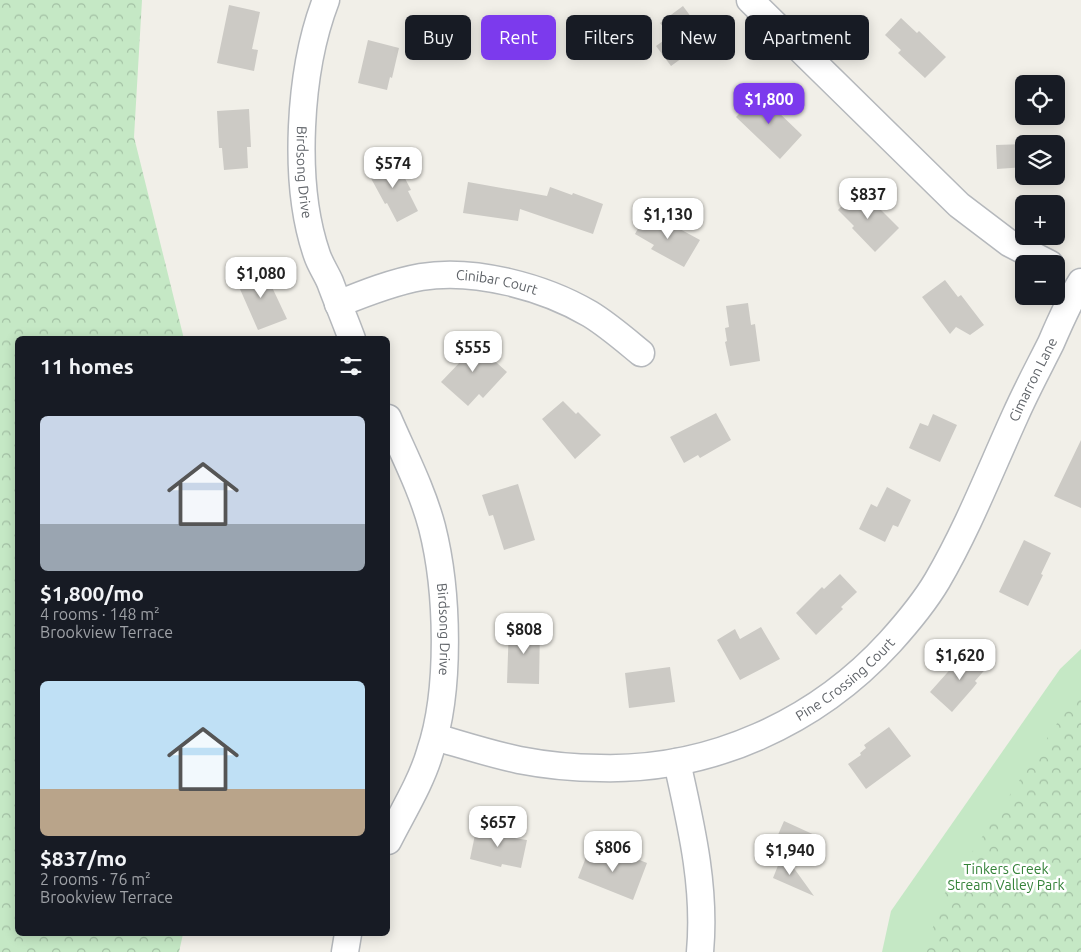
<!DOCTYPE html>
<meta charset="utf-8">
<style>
:root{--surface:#171b24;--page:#242831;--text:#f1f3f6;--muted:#9ea1a6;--accent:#7c3aed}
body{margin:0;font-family:Ubuntu,sans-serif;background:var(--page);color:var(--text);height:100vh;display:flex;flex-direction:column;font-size:19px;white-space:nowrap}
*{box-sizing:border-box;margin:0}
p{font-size:16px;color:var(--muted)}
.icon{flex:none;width:28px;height:28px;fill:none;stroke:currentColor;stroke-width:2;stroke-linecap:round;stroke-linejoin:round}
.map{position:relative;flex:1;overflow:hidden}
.sheet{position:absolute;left:15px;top:336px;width:375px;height:600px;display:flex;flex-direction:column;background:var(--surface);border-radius:8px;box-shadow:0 2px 12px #0003}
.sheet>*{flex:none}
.top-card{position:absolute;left:405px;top:15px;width:475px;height:45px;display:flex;gap:10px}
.fabs{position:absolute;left:1015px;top:75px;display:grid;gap:10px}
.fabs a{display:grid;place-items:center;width:50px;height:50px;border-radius:8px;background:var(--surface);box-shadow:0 2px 12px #0003;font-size:25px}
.price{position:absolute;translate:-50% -42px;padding:0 11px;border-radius:10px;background:#fff;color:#222;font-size:16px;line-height:32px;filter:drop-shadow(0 1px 2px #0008)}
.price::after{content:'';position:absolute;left:50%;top:30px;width:15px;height:11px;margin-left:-8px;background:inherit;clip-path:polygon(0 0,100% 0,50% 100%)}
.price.on{background:var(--accent);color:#fff}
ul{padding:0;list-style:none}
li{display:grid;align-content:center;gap:10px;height:265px;padding:0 25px}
li span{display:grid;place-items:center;height:155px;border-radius:8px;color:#555}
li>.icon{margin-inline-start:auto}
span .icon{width:90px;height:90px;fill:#fffc;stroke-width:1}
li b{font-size:21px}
h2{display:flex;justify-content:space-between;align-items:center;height:60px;padding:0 25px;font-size:21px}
.chip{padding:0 18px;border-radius:8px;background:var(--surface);box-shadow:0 2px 12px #0003;font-size:18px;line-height:45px}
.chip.on{background:var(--accent);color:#fff}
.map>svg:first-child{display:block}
</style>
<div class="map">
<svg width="1081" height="952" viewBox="0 0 1081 952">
<defs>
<pattern id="forest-crowns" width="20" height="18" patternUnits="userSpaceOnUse" patternTransform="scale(1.25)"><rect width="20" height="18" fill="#c5e8c5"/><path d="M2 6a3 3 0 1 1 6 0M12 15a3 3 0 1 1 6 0" fill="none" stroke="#a3c0a4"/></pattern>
</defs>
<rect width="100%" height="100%" fill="#f1efe8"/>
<!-- green -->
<path fill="#c5e8c5" d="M 1081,649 L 1081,952 L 882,952 L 891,911 L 1060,669 Z"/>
<!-- forest -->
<path fill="url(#forest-crowns)" d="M 0,0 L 142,0 L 134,137 L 184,339 L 18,339 L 18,934 L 183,934 L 179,952 L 0,952 Z
M 1081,687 L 1081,952 L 924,952 L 945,893 Z"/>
<!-- building -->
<path fill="#cccac5" d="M 229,5 L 260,12 L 252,49 L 258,50 L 254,71 L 217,63 Z
M 683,6 L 694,21 L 698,19 L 711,37 L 671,66 L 656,46 L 670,36 L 660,23 Z
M 901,18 L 917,33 L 919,31 L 946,57 L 925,78 L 898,53 L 901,50 L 885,35 Z
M 368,40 L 399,48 L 392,78 L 390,77 L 387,90 L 358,83 Z
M 763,90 L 779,105 L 775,109 L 802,135 L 780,159 L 736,117 Z
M 249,109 L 251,147 L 247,147 L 248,168 L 224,170 L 222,148 L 219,148 L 217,111 Z
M 1024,144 L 1024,167 L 997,169 L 996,145 Z
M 394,157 L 411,190 L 408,191 L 418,211 L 397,222 L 387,203 L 385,204 L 367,171 Z
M 468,182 L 547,196 L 550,187 L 572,195 L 573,193 L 603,204 L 593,234 L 520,209 L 518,221 L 463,213 Z
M 859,188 L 899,228 L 875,252 L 852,228 L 854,226 L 838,210 Z
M 646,214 L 665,225 L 667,222 L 700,240 L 684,267 L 651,249 L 654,245 L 635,234 Z
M 263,268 L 287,319 L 258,330 L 236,280 Z
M 945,280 L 958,297 L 961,295 L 984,325 L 970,335 L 956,327 L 950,334 L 922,297 Z
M 748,303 L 751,325 L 755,324 L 760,361 L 730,366 L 725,342 L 727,341 L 725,328 L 729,327 L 726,306 Z
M 468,337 L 507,372 L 483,398 L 479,394 L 468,406 L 441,382 L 462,360 L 454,352 Z
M 563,401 L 576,414 L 578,412 L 601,435 L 575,459 L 542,419 Z
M 716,413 L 731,440 L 700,458 L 698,455 L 684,463 L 670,437 Z
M 933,414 L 957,425 L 940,462 L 909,448 L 920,423 L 928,426 Z
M 1081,440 L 1081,508 L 1054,496 Z
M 518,484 L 535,540 L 504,550 L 493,515 L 489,516 L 482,495 Z
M 887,487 L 911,500 L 898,527 L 893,525 L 885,542 L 859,529 L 871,504 L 877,507 Z
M 1024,540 L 1051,553 L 1041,574 L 1043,575 L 1028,606 L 999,592 Z
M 840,574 L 857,592 L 841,607 L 843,609 L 816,635 L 796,613 L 822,587 L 824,589 Z
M 509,625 L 540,626 L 539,684 L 507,683 Z
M 761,627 L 780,659 L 740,680 L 717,640 L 735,629 L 740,639 Z
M 971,649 L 989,665 L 975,681 L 977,683 L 973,688 L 952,712 L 930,692 L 955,664 L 956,666 Z
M 670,667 L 675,702 L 629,708 L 625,673 Z
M 889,727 L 911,756 L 866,789 L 848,764 L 861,755 L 860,753 L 866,748 L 864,745 Z
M 784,821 L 819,837 L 796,855 L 774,844 Z
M 477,825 L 509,832 L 508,837 L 527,840 L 521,868 L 502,864 L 501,867 L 470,859 Z
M 590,847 L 625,861 L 627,855 L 647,863 L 633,900 L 578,878 Z
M 783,853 L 814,896 L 773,878 Z"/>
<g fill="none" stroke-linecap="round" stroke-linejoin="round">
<!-- minor casing -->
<g stroke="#b5b8bc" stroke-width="29">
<g id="minor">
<path id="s1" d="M 326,0 C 299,70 292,183 317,255 C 320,264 326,273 330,282 C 337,301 345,320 352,339"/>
<path d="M 750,0 L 959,205 L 1009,243 L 1050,264"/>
<path id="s2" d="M 338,304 C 365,293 393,282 421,277 C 474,268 544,287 590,314 C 608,325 624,339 641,353"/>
<path id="s3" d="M 388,418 C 403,453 422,489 432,527 C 448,590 451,690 430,752 C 421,783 402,813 388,841"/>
<path id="s4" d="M 435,737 C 463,745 491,754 519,760 C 545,765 573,768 600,768 C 710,771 816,723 890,642 C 908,622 924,603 937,581 C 968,528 990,471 1015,416 C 1026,391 1039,367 1051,343 C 1060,322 1069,301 1081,282"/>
<path d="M 677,762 C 691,825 706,887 700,952"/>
<path d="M 345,952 L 348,934"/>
</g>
</g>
<!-- minor -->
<use href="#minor" stroke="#fff" stroke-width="26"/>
</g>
<g text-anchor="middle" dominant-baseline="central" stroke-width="5" stroke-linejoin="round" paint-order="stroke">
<!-- street labels -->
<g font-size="14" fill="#5f6368" stroke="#fff">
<text stroke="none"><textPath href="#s1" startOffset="175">Birdsong Drive</textPath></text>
<text stroke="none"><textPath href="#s2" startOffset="164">Cinibar Court</textPath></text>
<text stroke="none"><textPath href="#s4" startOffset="795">Cimarron Lane</textPath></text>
<text stroke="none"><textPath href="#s3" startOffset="221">Birdsong Drive</textPath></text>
<text stroke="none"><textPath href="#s4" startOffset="436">Pine Crossing Court</textPath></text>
</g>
<!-- park labels -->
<g font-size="14" fill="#348238" stroke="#fff">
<text x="1006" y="869">Tinkers Creek<tspan x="1006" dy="16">Stream Valley Park</tspan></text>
</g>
</g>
</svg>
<div class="fabs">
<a><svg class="icon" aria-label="locate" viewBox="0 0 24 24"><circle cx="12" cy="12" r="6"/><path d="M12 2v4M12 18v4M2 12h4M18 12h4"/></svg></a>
<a><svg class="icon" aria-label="layers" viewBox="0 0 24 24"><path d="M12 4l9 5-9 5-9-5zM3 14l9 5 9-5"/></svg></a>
<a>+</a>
<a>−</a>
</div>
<b class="price on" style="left:769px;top:125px">$1,800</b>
<b class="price" style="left:393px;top:189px">$574</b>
<b class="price" style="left:868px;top:220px">$837</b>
<b class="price" style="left:668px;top:240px">$1,130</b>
<b class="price" style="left:261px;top:299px">$1,080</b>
<b class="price" style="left:473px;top:373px">$555</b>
<b class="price" style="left:524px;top:655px">$808</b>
<b class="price" style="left:960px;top:681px">$1,620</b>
<b class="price" style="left:498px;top:848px">$657</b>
<b class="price" style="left:613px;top:873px">$806</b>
<b class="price" style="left:790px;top:876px">$1,940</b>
<div class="top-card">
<a class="chip">Buy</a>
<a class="chip on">Rent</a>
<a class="chip">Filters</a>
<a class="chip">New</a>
<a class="chip">Apartment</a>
</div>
<section class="sheet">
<h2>11 homes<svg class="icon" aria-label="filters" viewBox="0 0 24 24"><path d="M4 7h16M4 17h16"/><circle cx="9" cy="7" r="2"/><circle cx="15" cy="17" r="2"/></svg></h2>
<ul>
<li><span style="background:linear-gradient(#c9d6e8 70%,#9aa5b1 0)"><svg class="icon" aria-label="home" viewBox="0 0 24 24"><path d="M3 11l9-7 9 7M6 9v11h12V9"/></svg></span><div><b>$1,800/mo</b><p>4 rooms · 148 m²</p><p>Brookview Terrace</p></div></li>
<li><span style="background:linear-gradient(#bfe0f5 70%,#b9a48a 0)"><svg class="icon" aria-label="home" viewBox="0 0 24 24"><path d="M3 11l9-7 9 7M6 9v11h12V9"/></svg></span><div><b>$837/mo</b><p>2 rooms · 76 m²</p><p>Brookview Terrace</p></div></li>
</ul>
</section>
</div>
